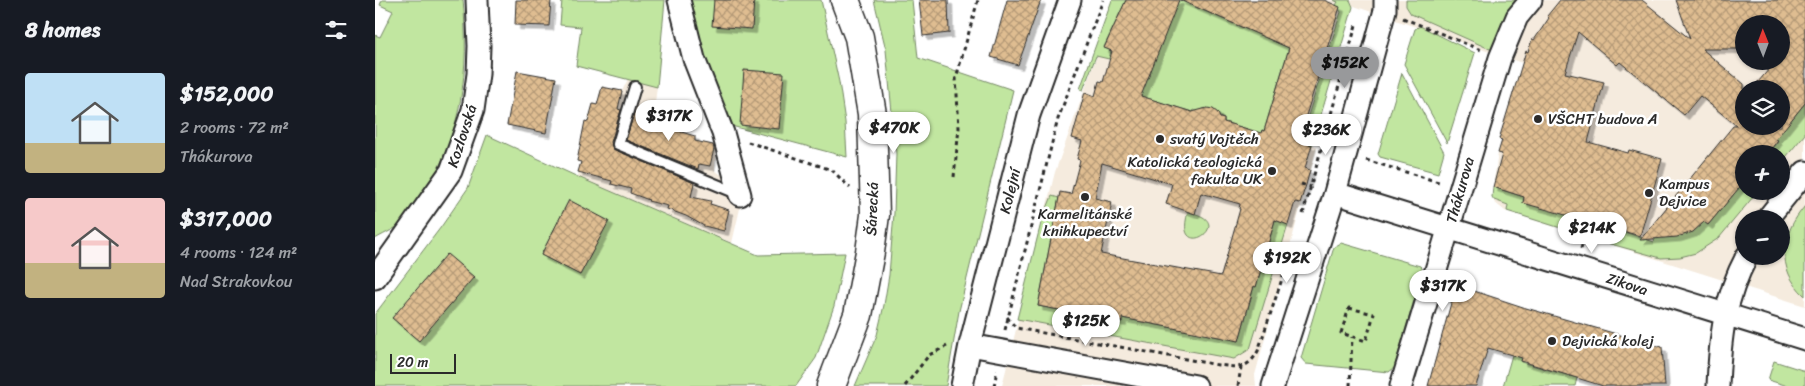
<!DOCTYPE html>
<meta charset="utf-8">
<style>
:root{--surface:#171b24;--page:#242831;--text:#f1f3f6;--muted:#9ea1a6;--accent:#98999b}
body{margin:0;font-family:Sriracha,sans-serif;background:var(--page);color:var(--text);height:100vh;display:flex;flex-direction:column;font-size:19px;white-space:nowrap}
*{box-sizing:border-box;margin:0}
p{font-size:16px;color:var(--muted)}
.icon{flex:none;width:28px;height:28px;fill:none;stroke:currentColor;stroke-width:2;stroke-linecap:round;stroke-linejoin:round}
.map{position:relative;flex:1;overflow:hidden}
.panel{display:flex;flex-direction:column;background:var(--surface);width:375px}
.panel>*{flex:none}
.needle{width:32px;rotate:359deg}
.tools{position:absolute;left:1360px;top:15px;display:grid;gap:10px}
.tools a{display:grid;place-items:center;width:55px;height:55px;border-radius:50%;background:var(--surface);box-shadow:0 1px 4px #0004;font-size:25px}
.scale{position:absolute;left:15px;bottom:12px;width:66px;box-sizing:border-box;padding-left:5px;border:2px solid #2b2b2b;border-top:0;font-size:14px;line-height:18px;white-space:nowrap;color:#2b2b2b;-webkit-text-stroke:4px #fff;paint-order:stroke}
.price{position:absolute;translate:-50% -42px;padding:0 11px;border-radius:18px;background:#fff;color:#222;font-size:16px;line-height:32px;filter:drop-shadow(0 1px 2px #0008)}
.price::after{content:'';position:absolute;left:50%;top:30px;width:15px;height:11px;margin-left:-8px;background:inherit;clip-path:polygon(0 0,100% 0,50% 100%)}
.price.active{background:var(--accent);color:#111}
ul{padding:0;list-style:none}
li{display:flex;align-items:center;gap:15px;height:125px;padding:0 25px}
li span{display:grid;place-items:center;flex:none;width:140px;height:100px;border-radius:5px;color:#555}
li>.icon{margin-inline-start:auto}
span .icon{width:60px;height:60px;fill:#fffc;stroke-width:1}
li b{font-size:21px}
h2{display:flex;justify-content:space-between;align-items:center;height:60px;padding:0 25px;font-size:21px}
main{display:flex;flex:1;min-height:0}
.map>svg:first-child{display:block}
</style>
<main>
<section class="panel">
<h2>8 homes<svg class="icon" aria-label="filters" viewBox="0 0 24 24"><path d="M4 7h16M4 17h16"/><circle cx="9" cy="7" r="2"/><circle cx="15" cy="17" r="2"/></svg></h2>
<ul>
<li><span style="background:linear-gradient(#bfe0f5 70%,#c2b280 0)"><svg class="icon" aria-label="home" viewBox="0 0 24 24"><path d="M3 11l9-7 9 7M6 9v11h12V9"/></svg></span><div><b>$152,000</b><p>2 rooms · 72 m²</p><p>Thákurova</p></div></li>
<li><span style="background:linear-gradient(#f6c9c9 65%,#c2b280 0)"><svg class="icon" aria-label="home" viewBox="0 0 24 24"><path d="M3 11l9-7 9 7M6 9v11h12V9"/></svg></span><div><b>$317,000</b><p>4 rooms · 124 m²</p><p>Nad Strakovkou</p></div></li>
</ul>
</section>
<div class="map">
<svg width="1430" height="386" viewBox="0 0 1430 386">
<defs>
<pattern id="building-cross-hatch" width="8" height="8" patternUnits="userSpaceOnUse" patternTransform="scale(1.25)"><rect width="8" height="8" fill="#dfbd91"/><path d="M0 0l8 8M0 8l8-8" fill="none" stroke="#b59a77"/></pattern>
<filter id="shadow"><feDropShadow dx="4.5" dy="4.5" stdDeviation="0" flood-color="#0004"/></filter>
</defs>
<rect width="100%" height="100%" fill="#fff"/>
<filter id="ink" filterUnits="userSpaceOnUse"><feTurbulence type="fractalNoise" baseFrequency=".02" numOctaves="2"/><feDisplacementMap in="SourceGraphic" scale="10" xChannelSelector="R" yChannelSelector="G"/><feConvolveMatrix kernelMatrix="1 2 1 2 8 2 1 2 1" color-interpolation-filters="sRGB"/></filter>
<g filter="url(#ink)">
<!-- built -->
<path fill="#f5ebde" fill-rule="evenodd" d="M 742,0 L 1430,0 L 1430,306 L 1130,211 L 1119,202 L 1118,187 L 1123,153 L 1127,140 L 1124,139 L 1147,63 L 976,5 L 937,144 L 942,147 L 880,375 L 881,386 L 627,386 L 680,172 ZM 1369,24 L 1406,24 L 1406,61 L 1369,61 ZM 1369,89 L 1406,89 L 1406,126 L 1369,126 ZM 1369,154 L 1406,154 L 1406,191 L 1369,191 ZM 1369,219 L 1406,219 L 1406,256 L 1369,256 Z
M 253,79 L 282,87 L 278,118 L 284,123 L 302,128 L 303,132 L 321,141 L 340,145 L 340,171 L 370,187 L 357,243 L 203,177 L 210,121 L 214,122 L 222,105 L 227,87 L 247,91 Z"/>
<!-- green -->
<path fill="#c1e6a0" stroke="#768866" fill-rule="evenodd" d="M 7,0 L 88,0 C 95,70 87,134 49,194 C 44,202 39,212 32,219 C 25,227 10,233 0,239 L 0,35 L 5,37 L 18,11 L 5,5 Z
M 187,0 L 290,0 L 282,87 L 201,66 L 206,27 L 185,25 Z
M 313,0 L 446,0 L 464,82 L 470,122 L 472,157 L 349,124 Z
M 499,0 L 537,0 L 543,58 L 638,90 L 584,311 L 571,386 L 480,386 L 502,335 L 509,305 L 514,275 L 519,213 L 521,154 L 511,50 Z
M 737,0 L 751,0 L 729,47 L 736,51 L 734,59 L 721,56 L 708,90 L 705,89 Z
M 804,0 L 914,48 L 889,131 L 887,130 L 882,146 L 872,129 L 849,122 L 849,119 C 838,115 837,102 823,112 L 818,110 L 817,112 L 749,91 Z
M 958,0 L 975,0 L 978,7 L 937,145 L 925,141 L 966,12 L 961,5 L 963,2 Z
M 1031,0 L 1145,0 L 1117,50 L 1036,14 L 1031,6 Z
M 1045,26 L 1100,53 L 1072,143 L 1029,64 L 1040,29 Z
M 1027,73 L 1069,152 L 1063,173 L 1005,157 L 1003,154 Z
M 1430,103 L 1430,134 L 1406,163 L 1406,154 L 1392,154 L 1403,141 L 1399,137 L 1413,124 Z
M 112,135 L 203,177 L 383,255 L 470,253 L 459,306 L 441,358 L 421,386 L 0,386 L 0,314 L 66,227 L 93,188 ZM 194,200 L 233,221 L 205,275 L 166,255 Z
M 1369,182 L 1369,191 L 1383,191 L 1344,238 L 1321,253 L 1305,257 L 1286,258 L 1225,241 L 1229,225 L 1279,242 L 1281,236 C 1300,240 1315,235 1329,222 L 1333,225 Z
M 1118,187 L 1149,197 L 1148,203 L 1196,215 L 1192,230 L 1132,211 L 1133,205 L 1119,200 L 1117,197 Z
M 677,196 L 684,198 L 663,306 L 746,322 L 747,318 L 864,341 L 879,286 L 881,287 L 900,220 L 913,225 L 875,349 L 859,359 L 642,319 L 666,223 Z
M 1430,206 L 1430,296 C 1400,268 1406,234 1430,206 Z
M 813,212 C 817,213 823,214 828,217 C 851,231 799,259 813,212 Z
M 966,243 L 1045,266 L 1047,268 L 1047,273 L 1019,368 L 1014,372 L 931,364 L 926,358 L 959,247 Z
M 1137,355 L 1147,358 L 1146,362 L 1202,378 L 1200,386 L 1128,386 Z
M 1399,361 L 1430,371 L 1430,386 L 1413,386 L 1393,380 Z"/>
<!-- building -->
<path fill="url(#building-cross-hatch)" stroke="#2b2b2b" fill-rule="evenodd" filter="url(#shadow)" d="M 141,0 L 176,0 L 174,26 L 140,25 Z
M 339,0 L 379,0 L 377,29 L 337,26 Z
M 544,0 L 573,0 L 574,33 L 548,36 Z
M 632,0 L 666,0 L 643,65 L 616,57 Z
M 751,0 L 804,0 L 766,96 L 817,112 L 832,108 L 838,109 L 843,113 L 845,118 L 849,119 L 849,122 L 886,133 L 887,130 L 889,131 L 914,48 L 805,0 L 949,0 L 965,7 L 923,141 L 937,145 L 930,168 L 935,170 L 931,185 L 925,203 L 920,202 L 913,225 L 900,220 L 881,287 L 879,286 L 864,341 L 747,318 L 747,322 L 663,306 L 685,192 L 696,194 L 705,160 L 702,159 L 707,141 L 697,138 L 710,92 L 720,96 L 724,81 L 728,82 L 737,51 L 729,48 ZM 727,163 L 797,184 L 791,204 L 820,214 L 826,193 L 865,204 L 864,209 L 865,209 L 846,276 L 726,254 L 737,202 L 720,198 Z
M 1185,0 L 1267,0 L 1315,39 L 1301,0 L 1430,0 L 1430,103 L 1401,139 L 1403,140 L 1392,154 L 1369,154 L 1369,182 L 1333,225 L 1329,222 L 1318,232 L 1302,237 L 1265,240 L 1358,126 L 1362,126 L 1325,96 L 1309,115 L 1245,62 L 1242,65 L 1203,32 L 1190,73 L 1229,82 L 1213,142 L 1253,153 L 1254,150 L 1287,159 L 1265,236 L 1148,203 L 1149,197 L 1118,187 L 1127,154 L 1123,153 L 1127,140 L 1124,139 L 1151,51 L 1153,52 L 1157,39 L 1159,40 L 1174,18 L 1172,16 ZM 1369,24 L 1406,24 L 1406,48 L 1412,48 L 1406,54 L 1406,61 L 1401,61 L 1377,89 L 1406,89 L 1406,126 L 1369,126 L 1369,84 L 1327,49 L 1369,49 Z
M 369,70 L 409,73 L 404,129 L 365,125 Z
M 142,71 L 181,78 L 171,133 L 132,125 Z
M 227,87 L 247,91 L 243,109 L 246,110 L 236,142 L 238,149 L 319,183 L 316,197 L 336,201 L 335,204 L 354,210 L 349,231 L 329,226 L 311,216 L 292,209 L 293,206 L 273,201 L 274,200 L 255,193 L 256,189 L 236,184 L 237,181 L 203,172 L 206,162 L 202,161 L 210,121 L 213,122 L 218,104 L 222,105 Z
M 259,113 L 285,119 L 284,123 L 303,128 L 303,131 L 320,136 L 320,141 L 338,145 L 339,149 L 335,166 L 324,164 L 323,169 L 251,140 Z
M 194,200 L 234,221 L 205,275 L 166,255 Z
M 72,254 L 99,277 L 44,341 L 17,318 Z
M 1081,285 L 1151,308 L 1287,347 L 1290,386 L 1228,386 L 1146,361 L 1147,358 L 1113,348 L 1101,386 L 1053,386 Z"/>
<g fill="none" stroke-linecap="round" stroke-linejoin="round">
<!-- lane casing -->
<g stroke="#2b2b2b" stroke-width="14">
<path id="lane" d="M 260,87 L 243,144 L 364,194"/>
</g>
<!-- street casing -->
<g stroke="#2b2b2b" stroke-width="25">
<path id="street" d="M 304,0 L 319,59 L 348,133 L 365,195
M 960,193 L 1430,339
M 1392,219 L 1430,172
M 0,278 L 76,171 L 98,110 L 103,74 L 104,46 L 102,0
M 595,345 L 821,386
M 587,386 L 595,345 L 654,115 L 695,0
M 898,386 L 960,193 L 1010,10 L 1010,0
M 1026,386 L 1125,58 L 1142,17 L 1156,0
M 1343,386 C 1345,338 1349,299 1372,256"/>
</g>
<!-- secondary casing -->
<g stroke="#2b2b2b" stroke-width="31">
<path id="secondary" d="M 456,386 L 483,315 L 495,252 L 500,215 L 497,114 L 484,37 L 470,0"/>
</g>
<!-- path -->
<path stroke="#2b2b2b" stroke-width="3" stroke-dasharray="4 4" stroke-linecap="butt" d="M 1028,18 L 1106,50
M 373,142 L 457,170 L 475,188
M 991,160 L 1067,183
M 579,177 L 584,128 L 581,78 L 603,0
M 926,184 L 936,187
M 928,214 L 981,25
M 1206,249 L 1214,220
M 974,308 L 999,314 L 991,341 L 966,333 Z
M 632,317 L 641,328 L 843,365 C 863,367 872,371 883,351 L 914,258
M 630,330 L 683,119 L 728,0
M 530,386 L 554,355 L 572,346
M 619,386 L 622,370
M 863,386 L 866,367
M 975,386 L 977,337"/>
<!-- lane -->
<use href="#lane" stroke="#fff" stroke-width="10"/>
<!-- street -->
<use href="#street" stroke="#fff" stroke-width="21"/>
<!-- secondary -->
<use href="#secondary" stroke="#fff" stroke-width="28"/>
</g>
</g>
<!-- markers -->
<g fill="#2b2b2b" stroke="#fff" stroke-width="2">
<circle cx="1163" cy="119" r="5"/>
<circle cx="785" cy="139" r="5"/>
<circle cx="897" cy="171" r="5"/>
<circle cx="1274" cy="193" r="5"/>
<circle cx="710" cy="197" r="5"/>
<circle cx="1177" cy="341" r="5"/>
</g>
<g text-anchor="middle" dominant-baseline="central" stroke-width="5" stroke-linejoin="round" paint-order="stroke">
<!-- poi labels -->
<g font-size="15" fill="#2b2b2b" stroke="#fff" text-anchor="start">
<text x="1173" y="119">VŠCHT budova A</text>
<text x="795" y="139">svatý Vojtěch</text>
<text x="887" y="162" text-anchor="end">Katolická teologická<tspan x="887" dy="17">fakulta UK</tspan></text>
<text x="1284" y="184">Kampus<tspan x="1284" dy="17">Dejvice</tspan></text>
<text x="710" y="214" text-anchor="middle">Karmelitánské<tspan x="710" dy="17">knihkupectví</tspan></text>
<text x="1187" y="341">Dejvická kolej</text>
</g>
<!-- street labels -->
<g font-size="15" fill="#2b2b2b" stroke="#fff">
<text transform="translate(87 136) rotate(-72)">Kozlovská</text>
<text transform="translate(1085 190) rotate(-74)">Thákurova</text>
<text transform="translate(635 191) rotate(-76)">Kolejní</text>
<text transform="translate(497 209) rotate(-88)">Šárecká</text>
<text transform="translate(1252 284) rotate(18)">Zikova</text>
</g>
</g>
</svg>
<div class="tools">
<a><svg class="needle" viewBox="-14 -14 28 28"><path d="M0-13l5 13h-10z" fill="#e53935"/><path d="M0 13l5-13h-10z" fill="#9ea1a6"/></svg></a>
<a><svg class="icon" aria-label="layers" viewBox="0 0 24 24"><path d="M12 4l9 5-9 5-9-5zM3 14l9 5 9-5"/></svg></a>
<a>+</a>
<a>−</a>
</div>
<div class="scale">20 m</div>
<b class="price active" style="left:970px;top:89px">$152K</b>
<b class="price" style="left:294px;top:142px">$317K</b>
<b class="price" style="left:519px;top:154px">$470K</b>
<b class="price" style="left:951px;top:156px">$236K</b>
<b class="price" style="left:1217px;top:254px">$214K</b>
<b class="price" style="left:912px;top:284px">$192K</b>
<b class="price" style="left:1068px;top:312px">$317K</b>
<b class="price" style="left:711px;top:347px">$125K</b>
</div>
</main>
